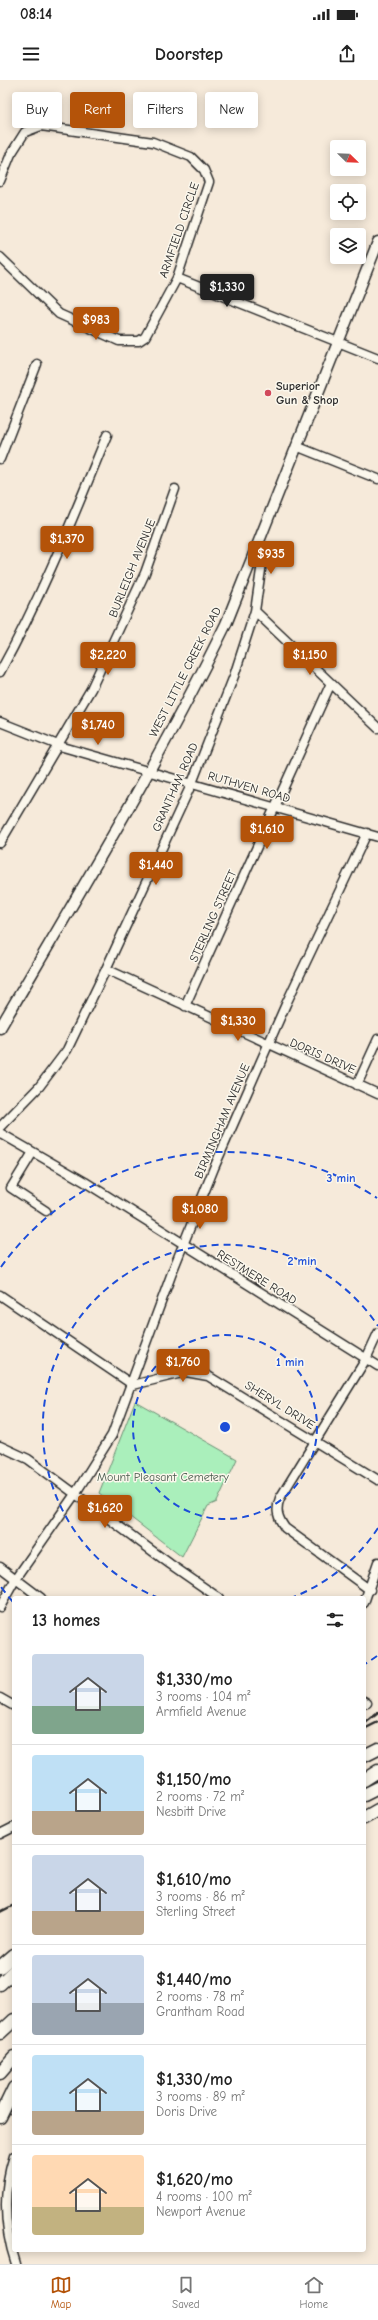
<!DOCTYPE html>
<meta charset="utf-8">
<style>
:root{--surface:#fff;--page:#f6f6f6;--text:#222;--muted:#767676;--line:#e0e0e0;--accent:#b45309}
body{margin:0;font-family:"Comic Neue",sans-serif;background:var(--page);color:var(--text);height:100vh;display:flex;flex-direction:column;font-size:15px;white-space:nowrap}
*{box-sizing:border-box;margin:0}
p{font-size:13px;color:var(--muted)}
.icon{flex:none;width:22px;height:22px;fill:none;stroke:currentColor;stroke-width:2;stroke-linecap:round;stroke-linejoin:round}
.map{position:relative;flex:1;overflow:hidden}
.side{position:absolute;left:12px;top:1516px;width:354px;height:656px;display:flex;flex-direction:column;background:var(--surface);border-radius:4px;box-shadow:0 2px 10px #0003}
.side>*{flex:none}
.hud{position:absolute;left:12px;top:12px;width:354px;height:36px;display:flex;gap:8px}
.needle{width:26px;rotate:113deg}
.controls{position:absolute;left:330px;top:60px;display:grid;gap:8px}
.controls a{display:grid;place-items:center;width:36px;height:36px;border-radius:4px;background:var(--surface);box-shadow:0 2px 10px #0003;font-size:20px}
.price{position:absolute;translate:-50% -34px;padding:0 9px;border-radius:4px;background:var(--accent);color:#fff;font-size:13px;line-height:26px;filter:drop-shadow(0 1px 2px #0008)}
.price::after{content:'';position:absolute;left:50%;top:24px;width:12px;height:9px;margin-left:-6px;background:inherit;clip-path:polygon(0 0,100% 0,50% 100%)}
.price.on{background:#222;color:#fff}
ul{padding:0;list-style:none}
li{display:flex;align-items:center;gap:12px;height:100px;padding:0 20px}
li+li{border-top:1px solid var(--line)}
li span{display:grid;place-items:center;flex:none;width:112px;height:80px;border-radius:4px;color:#555}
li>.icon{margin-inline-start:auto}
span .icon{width:48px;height:48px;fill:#fffc;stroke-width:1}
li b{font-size:17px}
h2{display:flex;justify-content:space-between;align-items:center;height:48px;padding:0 20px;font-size:17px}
.pill{padding:0 14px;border-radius:4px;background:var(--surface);box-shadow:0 2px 10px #0003;font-size:14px;line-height:36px}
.pill.on{background:var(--accent);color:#fff}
.status{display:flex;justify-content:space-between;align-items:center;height:28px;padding:0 20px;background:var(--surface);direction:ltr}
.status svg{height:11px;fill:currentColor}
header{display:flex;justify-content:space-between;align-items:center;height:52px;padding:0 20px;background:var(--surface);font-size:18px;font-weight:700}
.menu{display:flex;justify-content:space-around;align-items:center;height:56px;border-top:1px solid var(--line);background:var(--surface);font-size:11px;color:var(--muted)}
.menu a{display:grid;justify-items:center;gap:2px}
.menu .on{color:var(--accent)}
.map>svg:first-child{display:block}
</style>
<div class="status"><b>08:14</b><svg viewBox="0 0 49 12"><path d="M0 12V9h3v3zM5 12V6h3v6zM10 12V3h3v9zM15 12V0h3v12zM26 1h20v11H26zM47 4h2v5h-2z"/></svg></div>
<header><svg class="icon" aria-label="menu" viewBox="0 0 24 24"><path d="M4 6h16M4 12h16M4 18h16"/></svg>Doorstep<svg class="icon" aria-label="share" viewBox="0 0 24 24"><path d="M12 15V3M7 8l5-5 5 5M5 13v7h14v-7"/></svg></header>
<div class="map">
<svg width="378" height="2184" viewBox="0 0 378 2184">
<rect width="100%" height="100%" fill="#f6eada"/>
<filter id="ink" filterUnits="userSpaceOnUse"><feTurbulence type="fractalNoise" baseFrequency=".025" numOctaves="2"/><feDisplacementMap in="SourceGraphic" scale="8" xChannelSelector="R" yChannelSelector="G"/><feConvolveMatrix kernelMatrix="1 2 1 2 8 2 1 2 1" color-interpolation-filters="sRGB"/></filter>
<g filter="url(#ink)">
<!-- green -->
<path fill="#aaefbb" stroke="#6a8d73" d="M 135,1321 L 237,1379 L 217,1422 L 208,1426 L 182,1477 L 99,1413 Z"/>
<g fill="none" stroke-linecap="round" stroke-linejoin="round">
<!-- minor casing -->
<g stroke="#2b2b2b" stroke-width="11">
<path id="minor" d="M 0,101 L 11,74 L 25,52 L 41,46 L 153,62 L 191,77 L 204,90 L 209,102 L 177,198 L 145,257 L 139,261 L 119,261 L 59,234 L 0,177
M 177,198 L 378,278
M 296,366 L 378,399
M 0,379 L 37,284
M 255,531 L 378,648
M 0,592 C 42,516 74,435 107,355
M 0,642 L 63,667 L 378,757
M 0,763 L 91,609 L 145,493 L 175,409
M 106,889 L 378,1014
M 185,926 L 331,603
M 357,1005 L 378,959
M 0,1047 L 39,1007 L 67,970 L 106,889 L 192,703 L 234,596 L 255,531 L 262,483 L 259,461
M 0,1053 L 85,1102 L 378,1286
M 33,1072 L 11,1108 L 46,1131
M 0,1215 L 133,1305 L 186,1292 L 208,1296 L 378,1400
M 0,1366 L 28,1379 L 170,1484 L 219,1518
M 0,1487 L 41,1518
M 370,1510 L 285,1448 C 278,1438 275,1430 280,1418 L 366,1279 L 378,1253
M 364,1523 L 378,1482
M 0,1527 L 15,1500 L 75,1414 L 112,1355 L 173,1190 L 214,1088 L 286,924 L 367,753
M 0,1618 L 14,1626
M 364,1621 L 367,1623
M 0,1754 L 14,1747
M 14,2076 C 2,2112 4,2148 16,2184"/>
</g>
<!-- major casing -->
<g stroke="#2b2b2b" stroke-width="13">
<path id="major" d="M 0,948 C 78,815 158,683 226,544 L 378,162"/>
</g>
<!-- highway casing -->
<g stroke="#2b2b2b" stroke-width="15">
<path id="highway" d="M 364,1676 L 378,1669
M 364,1700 L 378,1691
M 364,1715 L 378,1708
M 364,1738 L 378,1730
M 0,1887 L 14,1875
M 0,1904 L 14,1891
M 0,1953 L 14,1940
M 0,1993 L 14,1977
M 0,2037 L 14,2008"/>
</g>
<!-- minor -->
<use href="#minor" stroke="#fbf7ec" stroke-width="8"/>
<!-- major -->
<use href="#major" stroke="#fbf7ec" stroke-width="10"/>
<!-- highway -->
<use href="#highway" stroke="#fbf7ec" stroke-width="12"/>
<!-- rail -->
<path stroke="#2b2b2b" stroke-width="2.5" d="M 364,1644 L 378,1633
M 364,1649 L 378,1642
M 0,1832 L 14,1825"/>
</g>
</g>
<!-- distance rings -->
<g fill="none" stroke="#1d4ed8" stroke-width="2" stroke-dasharray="7 5">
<circle cx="225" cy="1347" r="92"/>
<path d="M378 1448A183 183 0 0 1 291 1518M159 1518A183 183 0 1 1 378 1246"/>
<path d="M377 1576A275 275 0 0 1 365 1584M13 1522A275 275 0 0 1 1 1507M1 1187A275 275 0 0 1 377 1118"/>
</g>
<!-- markers -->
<circle fill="#d1495b" stroke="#fbf7ec" stroke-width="1.5" cx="268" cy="313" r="4"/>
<g text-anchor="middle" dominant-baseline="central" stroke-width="3" stroke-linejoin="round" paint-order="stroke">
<!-- street labels -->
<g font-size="12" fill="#2b2b2b" stroke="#fbf7ec">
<text transform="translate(179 150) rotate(-71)">ARMFIELD CIRCLE</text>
<text transform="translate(132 488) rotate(-68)">BURLEIGH AVENUE</text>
<text transform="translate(185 592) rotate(-63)">WEST LITTLE CREEK ROAD</text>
<text transform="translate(175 707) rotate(-66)">GRANTHAM ROAD</text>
<text transform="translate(249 707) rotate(16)">RUTHVEN ROAD</text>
<text transform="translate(213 836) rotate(-66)">STERLING STREET</text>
<text transform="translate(323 976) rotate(24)">DORIS DRIVE</text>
<text transform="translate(222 1041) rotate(-67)">BIRMINGHAM AVENUE</text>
<text transform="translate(257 1197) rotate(32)">RESTMERE ROAD</text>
<text transform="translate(280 1325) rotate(32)">SHERYL DRIVE</text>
</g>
<!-- poi labels -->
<g font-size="12" font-weight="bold" fill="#2b2b2b" stroke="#fbf7ec" text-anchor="start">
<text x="276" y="306">Superior<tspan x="276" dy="14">Gun &amp; Shop</tspan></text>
</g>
<!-- park labels -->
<g font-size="12" fill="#4b5c4f" stroke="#fbf7ec">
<text x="163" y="1397">Mount Pleasant Cemetery</text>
</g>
</g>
<circle cx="225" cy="1347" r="6" fill="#1d4ed8" stroke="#fbf7ec" stroke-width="2"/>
<g font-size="12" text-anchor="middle" font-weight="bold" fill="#1d4ed8" stroke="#fbf7ec" stroke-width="3" stroke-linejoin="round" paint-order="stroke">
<text x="341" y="1102">3 min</text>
<text x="302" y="1185">2 min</text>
<text x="290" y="1286">1 min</text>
</g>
</svg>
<div class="controls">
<a><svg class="needle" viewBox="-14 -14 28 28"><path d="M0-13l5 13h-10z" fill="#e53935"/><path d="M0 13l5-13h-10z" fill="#767676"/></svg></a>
<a><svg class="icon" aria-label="locate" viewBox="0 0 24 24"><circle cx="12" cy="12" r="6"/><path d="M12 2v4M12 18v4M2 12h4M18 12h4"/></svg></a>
<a><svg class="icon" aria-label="layers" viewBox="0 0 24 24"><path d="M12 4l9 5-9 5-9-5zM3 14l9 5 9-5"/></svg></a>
</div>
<b class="price on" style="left:227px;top:228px">$1,330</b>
<b class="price" style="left:96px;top:261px">$983</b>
<b class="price" style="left:67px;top:480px">$1,370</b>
<b class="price" style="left:271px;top:495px">$935</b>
<b class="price" style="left:108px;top:596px">$2,220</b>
<b class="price" style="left:310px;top:596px">$1,150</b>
<b class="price" style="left:98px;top:666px">$1,740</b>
<b class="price" style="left:267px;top:770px">$1,610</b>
<b class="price" style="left:156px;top:806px">$1,440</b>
<b class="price" style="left:238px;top:962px">$1,330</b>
<b class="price" style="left:200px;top:1150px">$1,080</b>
<b class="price" style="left:183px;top:1303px">$1,760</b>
<b class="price" style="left:105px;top:1449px">$1,620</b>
<div class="hud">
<a class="pill">Buy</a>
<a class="pill on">Rent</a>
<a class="pill">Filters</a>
<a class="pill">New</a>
</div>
<section class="side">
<h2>13 homes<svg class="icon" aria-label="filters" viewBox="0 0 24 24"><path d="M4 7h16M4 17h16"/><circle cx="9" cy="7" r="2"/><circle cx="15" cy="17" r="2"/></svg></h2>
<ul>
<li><span style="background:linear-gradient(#c9d6e8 65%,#7fa58c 0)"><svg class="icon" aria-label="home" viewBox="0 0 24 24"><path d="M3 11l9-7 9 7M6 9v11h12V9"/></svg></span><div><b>$1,330/mo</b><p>3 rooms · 104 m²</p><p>Armfield Avenue</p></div></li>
<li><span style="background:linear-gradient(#bfe0f5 70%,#b9a48a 0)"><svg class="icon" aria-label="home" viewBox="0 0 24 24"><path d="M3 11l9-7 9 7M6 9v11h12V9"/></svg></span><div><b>$1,150/mo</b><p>2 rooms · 72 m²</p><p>Nesbitt Drive</p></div></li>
<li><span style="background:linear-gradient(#c9d6e8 70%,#b9a48a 0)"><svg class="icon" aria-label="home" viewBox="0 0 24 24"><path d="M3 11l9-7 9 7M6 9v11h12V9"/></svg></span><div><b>$1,610/mo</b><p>3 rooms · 86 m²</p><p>Sterling Street</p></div></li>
<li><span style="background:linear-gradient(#c9d6e8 60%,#9aa5b1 0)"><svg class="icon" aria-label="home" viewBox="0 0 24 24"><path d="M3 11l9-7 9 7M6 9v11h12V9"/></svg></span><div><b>$1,440/mo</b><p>2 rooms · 78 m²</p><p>Grantham Road</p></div></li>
<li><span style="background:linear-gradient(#bfe0f5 70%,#b9a48a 0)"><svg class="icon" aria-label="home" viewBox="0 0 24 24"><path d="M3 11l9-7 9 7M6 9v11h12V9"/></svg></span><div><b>$1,330/mo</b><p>3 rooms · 89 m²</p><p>Doris Drive</p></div></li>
<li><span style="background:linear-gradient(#ffd9b3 65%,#c2b280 0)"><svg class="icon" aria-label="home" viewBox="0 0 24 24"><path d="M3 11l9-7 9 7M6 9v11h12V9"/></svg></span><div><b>$1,620/mo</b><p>4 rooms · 100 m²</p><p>Newport Avenue</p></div></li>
</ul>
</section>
</div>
<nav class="menu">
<a class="on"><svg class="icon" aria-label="map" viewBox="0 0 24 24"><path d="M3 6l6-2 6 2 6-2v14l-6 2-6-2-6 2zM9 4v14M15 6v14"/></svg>Map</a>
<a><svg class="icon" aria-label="saved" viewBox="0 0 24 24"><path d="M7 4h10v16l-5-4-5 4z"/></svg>Saved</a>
<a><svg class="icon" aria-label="home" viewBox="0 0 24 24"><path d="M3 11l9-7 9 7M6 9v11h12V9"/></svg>Home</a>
</nav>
